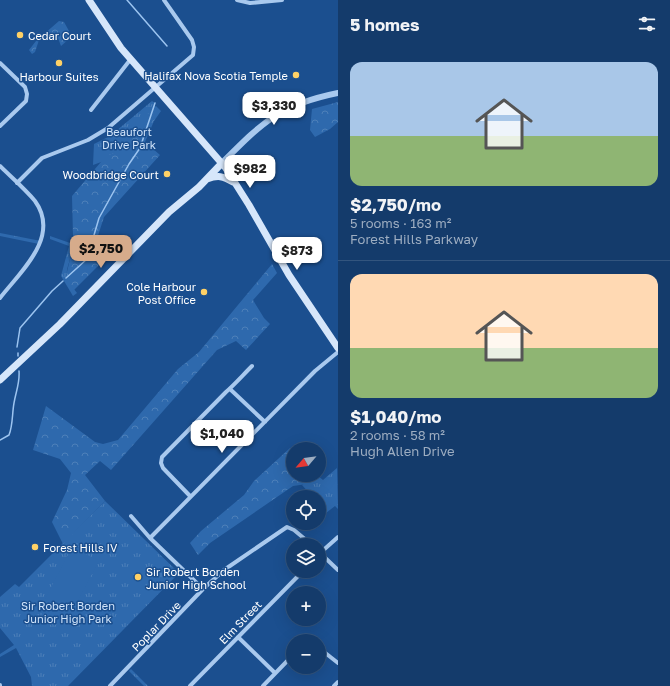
<!DOCTYPE html>
<meta charset="utf-8">
<style>
:root{--surface:#143b6b;--page:#1d4271;--text:#f1f3f6;--muted:#9dadc1;--line:#33557e;--accent:#d6ab8b}
body{margin:0;font-family:"Golos Text",sans-serif;background:var(--page);color:var(--text);height:100vh;display:flex;flex-direction:column;font-size:15px;white-space:nowrap}
*{box-sizing:border-box;margin:0}
p{font-size:13px;color:var(--muted)}
.icon{flex:none;width:22px;height:22px;fill:none;stroke:currentColor;stroke-width:2;stroke-linecap:round;stroke-linejoin:round}
.map{position:relative;flex:1;overflow:hidden}
.details{display:flex;flex-direction:column;background:var(--surface);width:332px}
.details>*{flex:none}
.needle{width:26px;rotate:241deg}
.controls{position:absolute;left:286px;top:442px;display:grid;gap:8px}
.controls a{display:grid;place-items:center;width:40px;height:40px;border-radius:50%;background:var(--surface);box-shadow:0 4px 16px #0002,0 0 0 1px var(--line);font-size:20px}
.price{position:absolute;translate:-50% -34px;padding:0 9px;border-radius:8px;background:#fff;color:#222;font-size:13px;line-height:26px;filter:drop-shadow(0 1px 2px #0008)}
.price::after{content:'';position:absolute;left:50%;top:24px;width:12px;height:9px;margin-left:-6px;background:inherit;clip-path:polygon(0 0,100% 0,50% 100%)}
.price.selected{background:var(--accent);color:#111}
ul{padding:0;list-style:none}
li{display:grid;align-content:center;gap:8px;height:212px;padding:0 12px}
li+li{border-top:1px solid var(--line)}
li span{display:grid;place-items:center;height:124px;border-radius:12px;color:#555}
li>.icon{margin-inline-start:auto}
span .icon{width:72px;height:72px;fill:#fffc;stroke-width:1}
li b{font-size:17px}
h2{display:flex;justify-content:space-between;align-items:center;height:48px;padding:0 12px;font-size:17px}
main{display:flex;flex:1;min-height:0}
.map>svg:first-child{display:block}
</style>
<main>
<div class="map">
<svg width="338" height="686" viewBox="0 0 338 686">
<defs>
<pattern id="grass-tufts" width="24" height="20" patternUnits="userSpaceOnUse"><rect width="24" height="20" fill="#2e69ad"/><path d="M3 7l-1-3M5 7V3M7 7l1-3M15 17l-1-3M17 17v-4M19 17l1-3" fill="none" stroke="#4d80b9"/></pattern>
<pattern id="forest-crowns" width="20" height="18" patternUnits="userSpaceOnUse"><rect width="20" height="18" fill="#2e69ad"/><path d="M2 6a3 3 0 1 1 6 0M12 15a3 3 0 1 1 6 0" fill="none" stroke="#4d80b9"/></pattern>
</defs>
<rect width="100%" height="100%" fill="#1b4f8f"/>
<!-- grass -->
<path fill="url(#grass-tufts)" d="M 152,101 L 155,103 L 155,108 L 140,148 L 93,165 L 94,144 L 110,136 Z
M 0,233 L 41,241 L 39,244 L 0,236 Z
M 50,236 L 70,243 L 72,247 C 70,271 59,271 77,293 L 73,296 L 61,276 L 69,246 L 50,239 Z
M 337,468 L 338,509 L 335,506 L 326,513 L 319,504 L 319,497 L 313,497 L 302,485 L 318,476 L 323,480 Z
M 105,501 L 179,573 L 68,686 L 32,686 L 31,677 L 16,648 L 0,657 L 0,654 L 14,645 L 0,628 L 0,597 L 15,584 L 19,587 Z
M 131,669 L 148,686 L 144,686 L 129,671 Z"/>
<!-- forest -->
<path fill="url(#forest-crowns)" d="M 59,21 L 64,22 L 69,31 L 70,38 L 61,46 L 58,38 L 50,35 L 39,40 L 35,52 L 32,54 L 29,50 L 36,41 Z
M 338,102 L 338,122 L 330,129 L 315,137 L 310,130 L 312,109 Z
M 156,106 L 161,111 L 154,121 L 145,142 L 160,155 L 104,217 L 95,245 L 102,250 L 119,239 L 123,241 L 74,290 L 67,281 L 66,276 L 72,251 L 70,243 L 73,236 L 72,196 L 106,156 L 122,150 L 149,112 Z
M 272,264 L 277,273 L 253,300 L 264,318 L 270,324 L 246,350 L 236,341 L 217,350 L 111,470 L 100,461 L 85,475 L 105,501 L 63,544 L 52,522 L 67,490 L 71,473 L 60,459 L 33,450 L 46,406 L 95,442 L 103,444 L 118,440 L 178,369 L 199,352 Z
M 290,448 L 293,451 L 293,475 L 318,476 L 307,484 L 293,486 L 210,543 L 198,555 L 190,543 L 201,531 L 244,495 L 254,481 Z"/>
<!-- garden -->
<path fill="#2e69ad" d="M 109,535 L 117,542 L 107,554 L 99,546 Z
M 72,547 L 99,561 L 69,617 L 43,603 Z"/>
<g fill="none" stroke-linecap="round" stroke-linejoin="round">
<!-- stream -->
<path stroke="#9cc4f0" stroke-width="1.5" d="M 127,0 L 167,46
M 66,278 L 87,259 L 99,218 L 129,164 L 140,148 L 155,103
M 17,347 L 20,328 L 52,291 L 63,281
M 18,353 L 18,356
M 0,440 L 9,435 C 13,425 12,414 14,403 C 16,391 20,383 19,371"/>
<!-- minor -->
<path stroke="#a9c9ee" stroke-width="4" d="M 237,0 L 250,3 L 282,0
M 0,63 L 25,87 L 27,94 L 26,101 L 0,126
M 91,110 L 130,60
M 0,166 C 11,177 25,189 35,201 C 61,237 20,272 0,298
M 17,183 L 42,158 L 88,140 L 108,128 L 193,55 L 194,47 L 192,40 L 164,0
M 231,390 L 265,422
M 190,496 L 163,468 L 161,463 L 162,457 L 226,392 C 234,385 243,375 252,366
M 131,516 L 150,538 L 203,589
M 150,538 L 315,371 L 338,352
M 319,552 L 338,570
M 319,554 L 338,537
M 238,637 L 275,673
M 319,648 L 338,663
M 0,685 L 0,686
M 110,686 L 203,589 L 224,570 L 287,527 L 294,530 L 312,545
M 190,686 L 303,571
M 263,686 L 293,655
M 334,686 L 338,682"/>
<!-- tertiary -->
<path stroke="#a9c9ee" stroke-width="6" d="M 222,163 C 263,122 279,105 338,93"/>
<!-- secondary -->
<path stroke="#d6e6fa" stroke-width="7" d="M 89,0 L 121,48 L 225,167 L 249,205 L 289,275 L 338,348
M 207,179 C 218,175 223,176 233,182
M 0,380 L 60,324 L 169,212 L 199,187 L 222,163"/>
</g>
<!-- markers -->
<g fill="#ffd166" stroke="#1b4f8f" stroke-width="1.5">
<circle cx="20" cy="35" r="4"/>
<circle cx="59" cy="63" r="4"/>
<circle cx="296" cy="75" r="4"/>
<circle cx="167" cy="174" r="4"/>
<circle cx="204" cy="292" r="4"/>
<circle cx="35" cy="547" r="4"/>
<circle cx="138" cy="577" r="4"/>
</g>
<g text-anchor="middle" dominant-baseline="central" stroke-width="3" stroke-linejoin="round" paint-order="stroke">
<!-- poi labels -->
<g font-size="11" fill="#fff" stroke="#1b4f8f" text-anchor="start">
<text x="28" y="35">Cedar Court</text>
<text x="288" y="75" text-anchor="end">Halifax Nova Scotia Temple</text>
<text x="59" y="76" text-anchor="middle">Harbour Suites</text>
<text x="159" y="174" text-anchor="end">Woodbridge Court</text>
<text x="196" y="286" text-anchor="end">Cole Harbour<tspan x="196" dy="13">Post Office</tspan></text>
<text x="43" y="547">Forest Hills IV</text>
<text x="146" y="571">Sir Robert Borden<tspan x="146" dy="13">Junior High School</tspan></text>
</g>
<!-- park labels -->
<g font-size="11" fill="#cfe3fa" stroke="#1b4f8f">
<text x="129" y="131">Beaufort<tspan x="129" dy="13">Drive Park</tspan></text>
<text x="68" y="605">Sir Robert Borden<tspan x="68" dy="13">Junior High Park</tspan></text>
</g>
<!-- street labels -->
<g font-size="11" fill="#fff" stroke="#1b4f8f">
<text transform="translate(240 622) rotate(-46)">Elm Street</text>
<text transform="translate(156 626) rotate(-46)">Poplar Drive</text>
</g>
</g>
</svg>
<div class="controls">
<a><svg class="needle" viewBox="-14 -14 28 28"><path d="M0-13l5 13h-10z" fill="#e53935"/><path d="M0 13l5-13h-10z" fill="#9dadc1"/></svg></a>
<a><svg class="icon" aria-label="locate" viewBox="0 0 24 24"><circle cx="12" cy="12" r="6"/><path d="M12 2v4M12 18v4M2 12h4M18 12h4"/></svg></a>
<a><svg class="icon" aria-label="layers" viewBox="0 0 24 24"><path d="M12 4l9 5-9 5-9-5zM3 14l9 5 9-5"/></svg></a>
<a>+</a>
<a>−</a>
</div>
<b class="price" style="left:274px;top:126px">$3,330</b>
<b class="price" style="left:250px;top:189px">$982</b>
<b class="price selected" style="left:101px;top:269px">$2,750</b>
<b class="price" style="left:297px;top:271px">$873</b>
<b class="price" style="left:222px;top:454px">$1,040</b>
</div>
<section class="details">
<h2>5 homes<svg class="icon" aria-label="filters" viewBox="0 0 24 24"><path d="M4 7h16M4 17h16"/><circle cx="9" cy="7" r="2"/><circle cx="15" cy="17" r="2"/></svg></h2>
<ul>
<li><span style="background:linear-gradient(#a9c7e8 60%,#8fb573 0)"><svg class="icon" aria-label="home" viewBox="0 0 24 24"><path d="M3 11l9-7 9 7M6 9v11h12V9"/></svg></span><div><b>$2,750/mo</b><p>5 rooms · 163 m²</p><p>Forest Hills Parkway</p></div></li>
<li><span style="background:linear-gradient(#ffd9b3 60%,#8fb573 0)"><svg class="icon" aria-label="home" viewBox="0 0 24 24"><path d="M3 11l9-7 9 7M6 9v11h12V9"/></svg></span><div><b>$1,040/mo</b><p>2 rooms · 58 m²</p><p>Hugh Allen Drive</p></div></li>
</ul>
</section>
</main>
